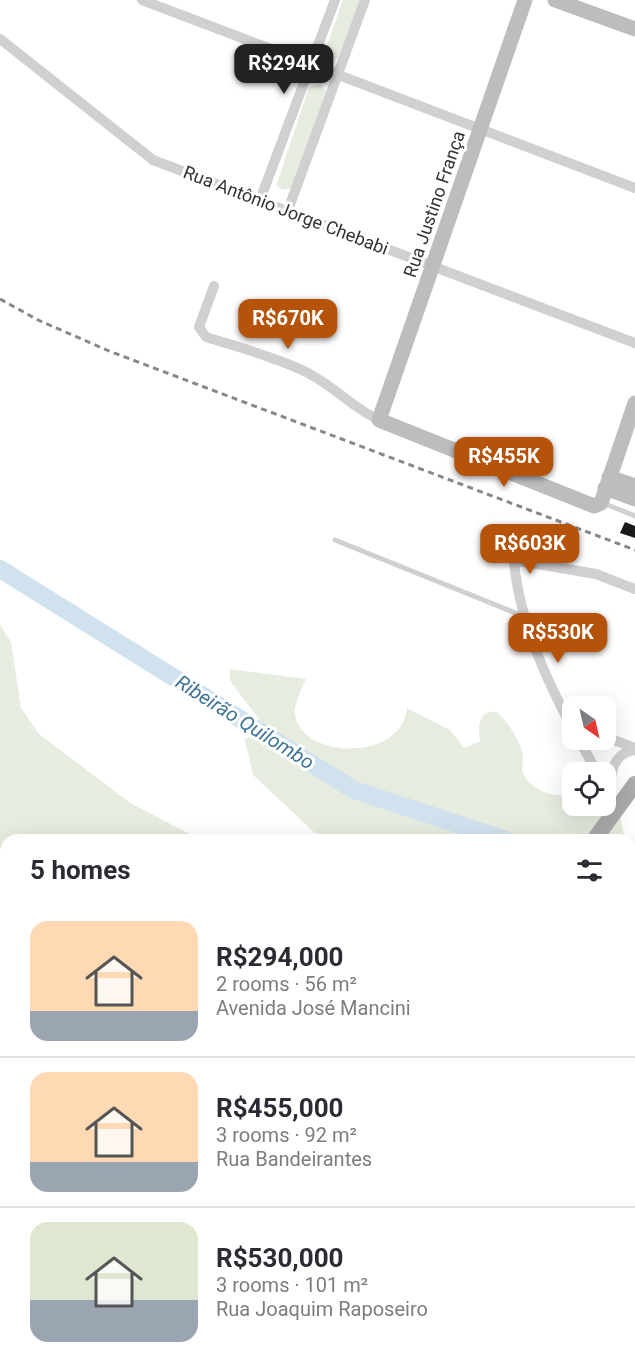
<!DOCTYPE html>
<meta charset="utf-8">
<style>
:root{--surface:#fff;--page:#f7f7f7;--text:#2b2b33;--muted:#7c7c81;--line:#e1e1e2;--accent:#b45309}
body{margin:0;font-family:Roboto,sans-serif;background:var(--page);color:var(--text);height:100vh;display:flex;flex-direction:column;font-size:22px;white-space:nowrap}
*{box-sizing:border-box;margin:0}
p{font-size:20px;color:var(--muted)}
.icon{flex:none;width:33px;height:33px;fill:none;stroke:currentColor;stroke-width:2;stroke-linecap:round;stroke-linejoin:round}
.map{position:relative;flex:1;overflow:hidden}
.sheet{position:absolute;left:0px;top:834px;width:636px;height:536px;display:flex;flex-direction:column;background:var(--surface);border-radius:18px 18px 0 0;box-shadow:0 6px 24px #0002}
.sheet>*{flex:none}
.needle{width:39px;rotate:146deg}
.tools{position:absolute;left:562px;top:696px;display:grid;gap:12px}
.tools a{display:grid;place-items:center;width:54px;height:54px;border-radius:12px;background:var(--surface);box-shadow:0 6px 24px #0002;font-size:30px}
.price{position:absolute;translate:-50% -51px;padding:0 14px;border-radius:12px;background:var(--accent);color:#fff;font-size:20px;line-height:39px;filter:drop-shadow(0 2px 3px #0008)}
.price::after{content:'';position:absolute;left:50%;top:36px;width:18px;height:14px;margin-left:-9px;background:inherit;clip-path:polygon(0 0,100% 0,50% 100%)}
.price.current{background:#222;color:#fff}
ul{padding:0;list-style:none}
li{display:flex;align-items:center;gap:18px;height:150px;padding:0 30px}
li+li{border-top:2px solid var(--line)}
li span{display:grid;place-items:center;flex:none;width:168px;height:120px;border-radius:18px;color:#555}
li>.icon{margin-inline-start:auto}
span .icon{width:72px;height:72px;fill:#fffc;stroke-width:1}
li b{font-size:26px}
h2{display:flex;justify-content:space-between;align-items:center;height:72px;padding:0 30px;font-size:26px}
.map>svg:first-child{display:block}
</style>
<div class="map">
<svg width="635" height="1369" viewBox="0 0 635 1369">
<rect width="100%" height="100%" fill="#fff"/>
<!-- green -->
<path fill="#e6ecdf" d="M 343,0 L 360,0 L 340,57 L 330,61 L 324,54 Z
M 321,84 L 326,91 L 292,188 L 283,190 L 276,186 L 309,87 Z
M 0,625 L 11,642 L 21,708 L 39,734 L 129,802 L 201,840 L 6,840 L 6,1062 L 0,1061 Z
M 230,669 L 306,679 C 301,690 292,707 296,719 C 307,759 402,761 407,708 L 450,730 L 464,748 L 480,741 C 478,726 478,709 497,712 C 507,721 522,743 523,757 C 523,764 521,769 524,775 C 531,790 559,801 573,792 L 573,806 L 606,806 L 606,789 L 610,781 L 617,798 L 625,840 L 361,840 L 315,833 L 253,775 L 245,740 L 263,724 L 230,681 Z
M 6,1354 L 6,1364 L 320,1364 L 320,1369 L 0,1369 L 0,1360 Z"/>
<!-- water -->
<path fill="#cfe2ee" d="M 106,1364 L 253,1364 L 255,1369 L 105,1369 Z"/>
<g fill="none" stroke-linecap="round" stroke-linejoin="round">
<!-- river -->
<path stroke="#cfe2ee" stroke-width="18" d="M 0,569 L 354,790 L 506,840"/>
</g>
<!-- building -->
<path fill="#1a1a1a" d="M 625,522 L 635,526 L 635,538 L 620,533 Z"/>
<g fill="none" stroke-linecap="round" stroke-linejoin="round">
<!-- lane -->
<path stroke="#d0d0d0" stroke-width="5" d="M 603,503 L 635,516
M 335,540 L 523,616"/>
<!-- street -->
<path stroke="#d0d0d0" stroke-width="10" d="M 142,0 L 635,188
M 0,39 L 153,160 L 635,343
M 260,200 L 335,0
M 288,210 L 365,0
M 214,286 L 199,327 L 206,337 C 238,347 272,356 302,370 C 331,383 351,407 379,420
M 513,536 C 512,601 539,665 569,722
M 513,560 L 596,574 L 635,589
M 606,737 L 635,748
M 579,740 L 597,772
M 610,796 C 610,777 611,753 635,750
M 0,1084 L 6,1085
M 0,1190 L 6,1191
M 579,1364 L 579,1369"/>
<!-- secondary -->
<path stroke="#bdbdbd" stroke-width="15" d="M 525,0 L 379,420 L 594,506 L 601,503 L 635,403
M 555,0 L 635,29
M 609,477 L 635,486
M 605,488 L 635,499"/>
<!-- primary -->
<path stroke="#ababab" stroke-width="16" d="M 594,840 L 635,784
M 630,896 L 635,880
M 630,927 L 635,934
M 630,1005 L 635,999
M 0,1307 L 6,1301
M 0,1353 L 6,1347
M 605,1364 L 605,1369
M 622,1364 L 622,1369"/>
<!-- rail -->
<path stroke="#888" stroke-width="3" stroke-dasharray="6 4.5" stroke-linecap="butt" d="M 0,299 L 38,320 L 109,351 L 635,550"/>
</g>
<g text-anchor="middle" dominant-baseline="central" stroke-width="6" stroke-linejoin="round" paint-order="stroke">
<!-- street labels -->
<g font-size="18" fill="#333" stroke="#fff">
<text transform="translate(434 204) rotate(-71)">Rua Justino França</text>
<text transform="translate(286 210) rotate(21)">Rua Antônio Jorge Chebabi</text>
</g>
<!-- water labels -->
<g font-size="20" font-style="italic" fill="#3f7597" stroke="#fff">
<text transform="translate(245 722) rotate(32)">Ribeirão Quilombo</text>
</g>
</g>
</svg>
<div class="tools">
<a><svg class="needle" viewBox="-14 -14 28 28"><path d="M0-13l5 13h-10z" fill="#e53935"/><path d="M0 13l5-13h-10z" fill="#7c7c81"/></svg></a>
<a><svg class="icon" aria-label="locate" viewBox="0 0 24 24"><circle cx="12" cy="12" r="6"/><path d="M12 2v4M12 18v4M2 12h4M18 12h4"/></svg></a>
</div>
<b class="price current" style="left:284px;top:95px">R$294K</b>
<b class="price" style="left:288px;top:350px">R$670K</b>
<b class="price" style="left:504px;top:488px">R$455K</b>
<b class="price" style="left:530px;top:575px">R$603K</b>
<b class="price" style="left:558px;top:664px">R$530K</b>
<section class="sheet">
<h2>5 homes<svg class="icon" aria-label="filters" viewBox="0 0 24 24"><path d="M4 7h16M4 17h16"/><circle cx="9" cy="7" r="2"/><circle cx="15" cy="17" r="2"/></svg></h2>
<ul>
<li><span style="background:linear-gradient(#ffd9b3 75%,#9aa5b1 0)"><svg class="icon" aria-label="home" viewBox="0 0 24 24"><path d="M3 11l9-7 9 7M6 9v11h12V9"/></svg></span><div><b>R$294,000</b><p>2 rooms · 56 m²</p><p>Avenida José Mancini</p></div></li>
<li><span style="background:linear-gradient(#ffd9b3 75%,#9aa5b1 0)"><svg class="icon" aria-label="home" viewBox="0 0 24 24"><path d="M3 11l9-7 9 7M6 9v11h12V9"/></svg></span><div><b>R$455,000</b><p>3 rooms · 92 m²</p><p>Rua Bandeirantes</p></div></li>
<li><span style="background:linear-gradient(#dfe7d0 65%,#9aa5b1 0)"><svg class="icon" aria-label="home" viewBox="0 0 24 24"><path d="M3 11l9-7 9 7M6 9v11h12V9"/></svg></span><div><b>R$530,000</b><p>3 rooms · 101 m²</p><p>Rua Joaquim Raposeiro</p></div></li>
</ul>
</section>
</div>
